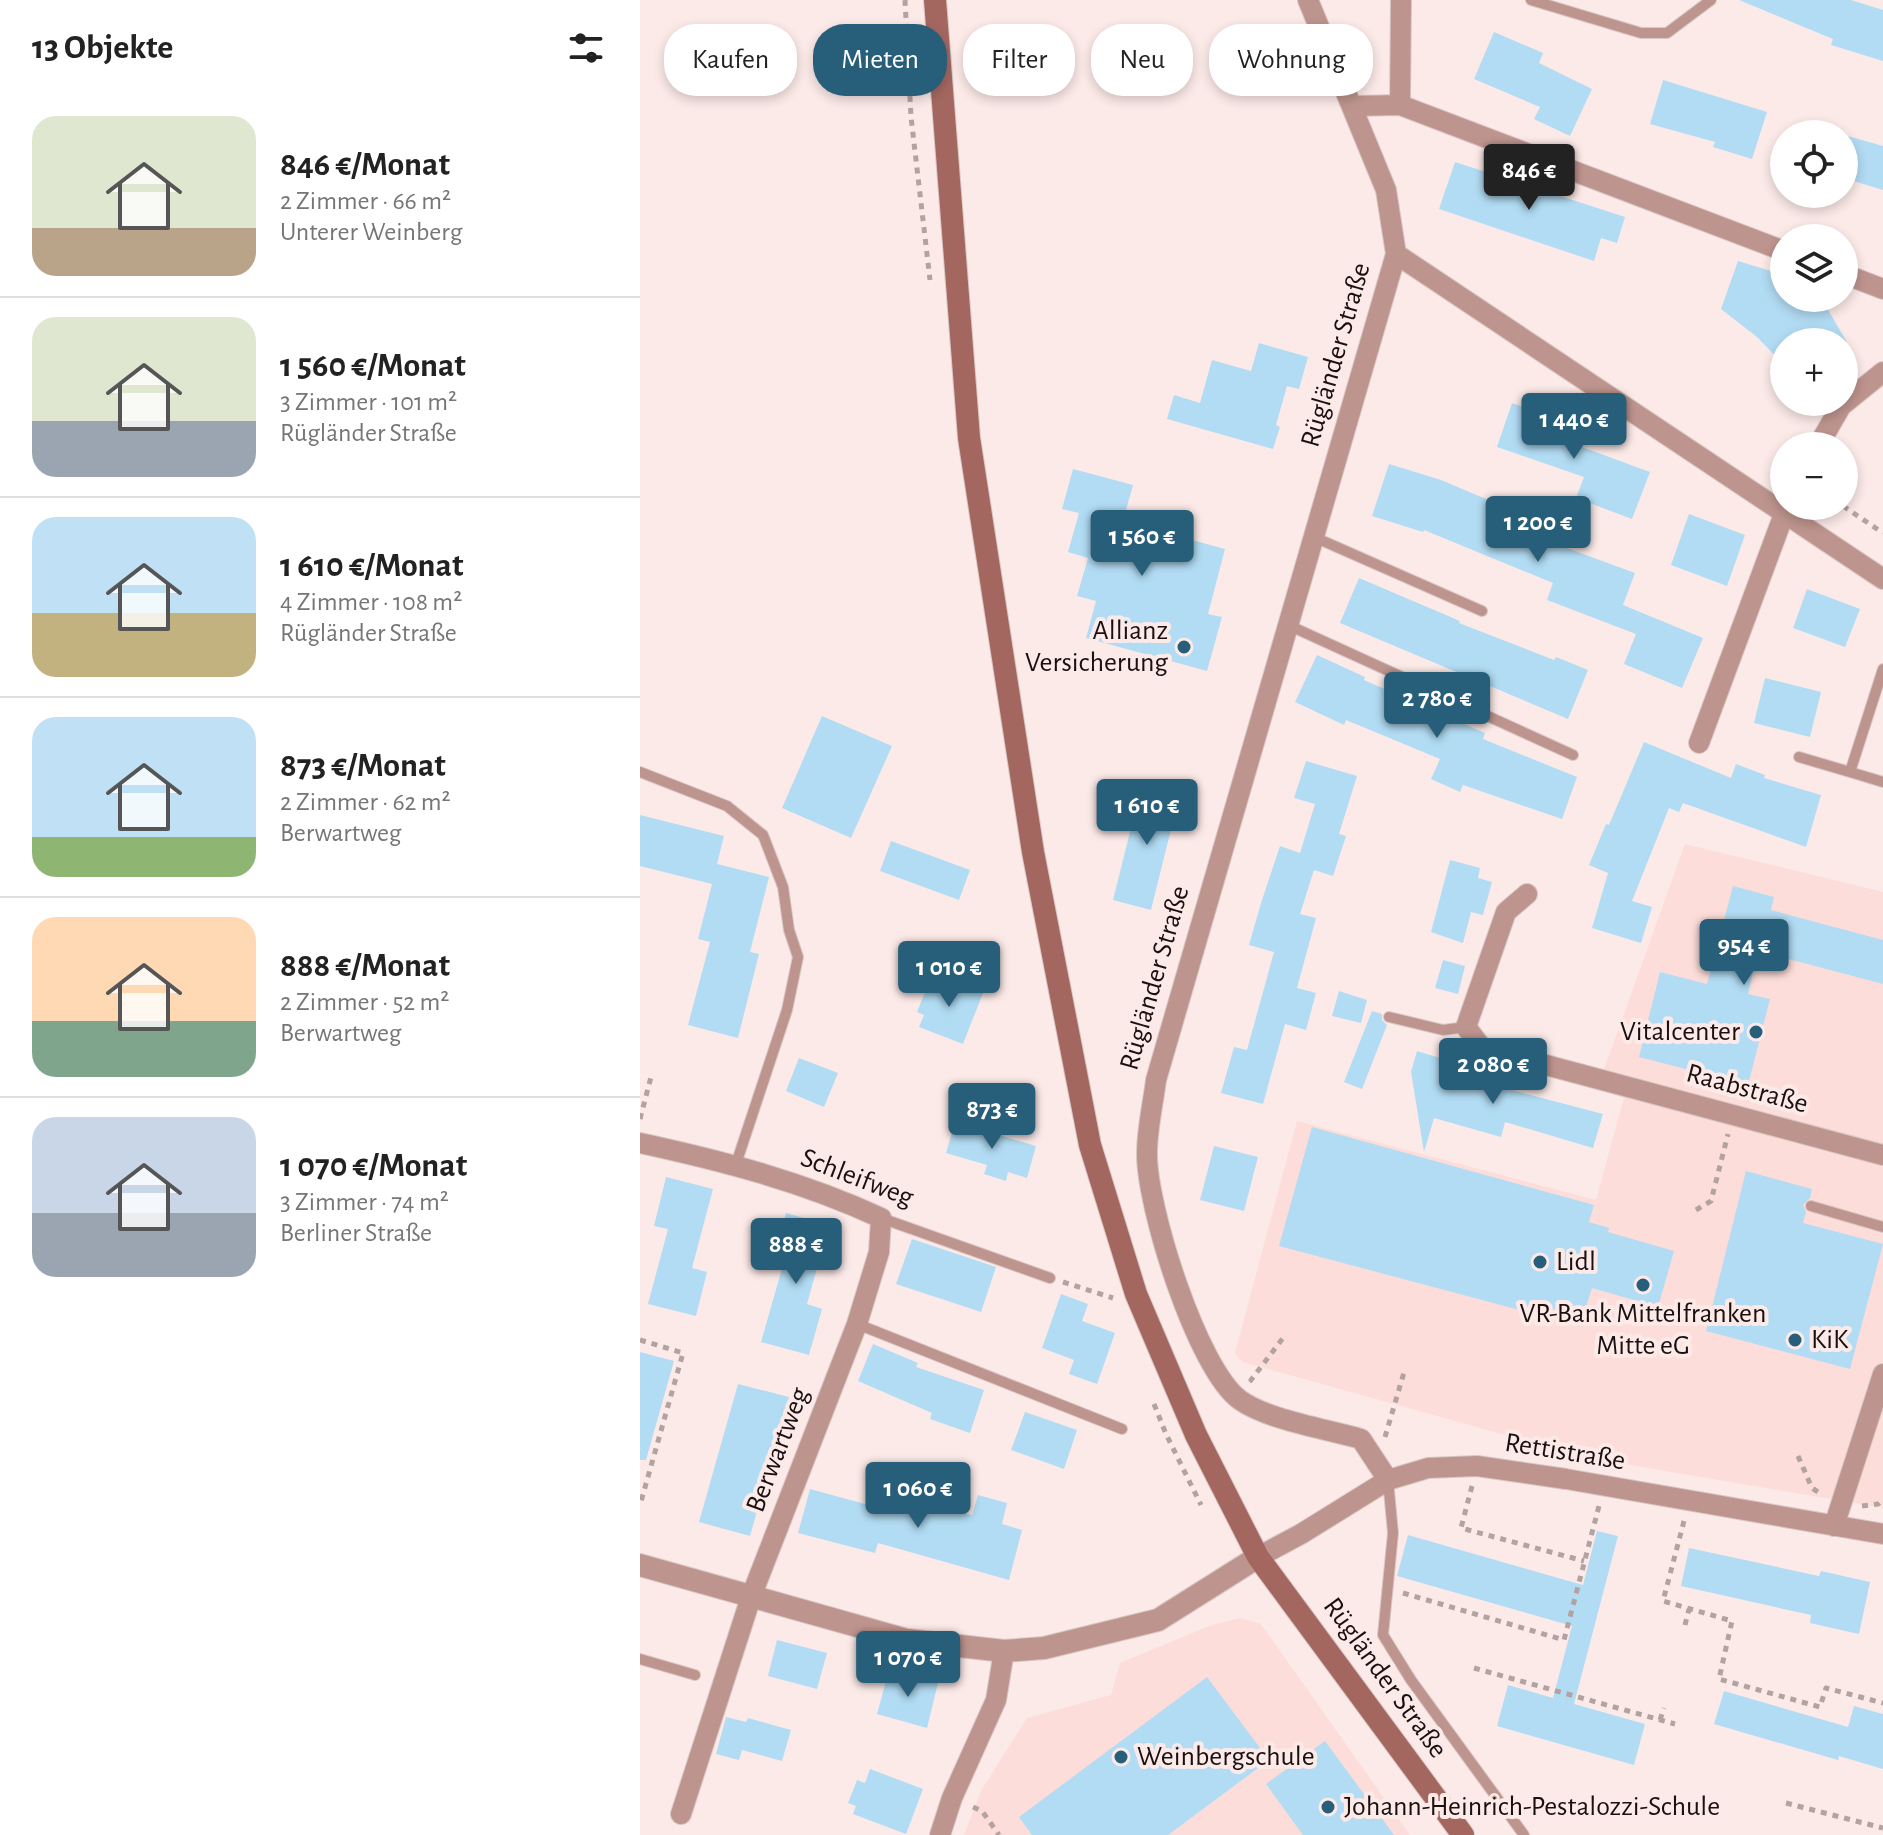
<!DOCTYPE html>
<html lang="de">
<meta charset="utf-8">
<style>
:root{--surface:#fff;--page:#f6f6f6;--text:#222;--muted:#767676;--line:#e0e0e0;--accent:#275e79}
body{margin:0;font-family:"Alegreya Sans",sans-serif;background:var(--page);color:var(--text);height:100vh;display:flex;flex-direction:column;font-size:30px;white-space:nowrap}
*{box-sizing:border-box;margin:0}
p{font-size:26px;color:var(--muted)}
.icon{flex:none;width:44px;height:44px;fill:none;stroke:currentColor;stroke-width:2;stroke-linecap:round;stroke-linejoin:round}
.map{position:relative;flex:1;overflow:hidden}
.side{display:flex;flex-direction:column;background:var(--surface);width:640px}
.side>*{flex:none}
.banner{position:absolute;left:24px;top:24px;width:760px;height:72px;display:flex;gap:16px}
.fabs{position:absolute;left:1130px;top:120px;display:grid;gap:16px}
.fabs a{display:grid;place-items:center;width:88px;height:88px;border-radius:50%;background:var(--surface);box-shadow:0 4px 12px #0003;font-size:40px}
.price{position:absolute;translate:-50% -68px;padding:0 18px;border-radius:8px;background:var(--accent);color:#fff;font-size:26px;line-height:52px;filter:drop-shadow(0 2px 4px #0008)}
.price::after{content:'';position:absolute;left:50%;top:48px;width:24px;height:18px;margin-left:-12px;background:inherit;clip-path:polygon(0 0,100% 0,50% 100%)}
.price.on{background:#222;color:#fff}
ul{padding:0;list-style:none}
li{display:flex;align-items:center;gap:24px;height:200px;padding:0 32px}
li+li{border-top:2px solid var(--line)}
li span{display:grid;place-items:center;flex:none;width:224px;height:160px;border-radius:24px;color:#555}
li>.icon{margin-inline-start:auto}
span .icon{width:96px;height:96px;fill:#fffc;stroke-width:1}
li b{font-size:34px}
h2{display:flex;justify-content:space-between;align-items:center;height:96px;padding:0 32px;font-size:34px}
.chip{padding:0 28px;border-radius:32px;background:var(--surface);box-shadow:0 4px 12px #0003;font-size:28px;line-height:72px}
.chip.on{background:var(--accent);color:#fff}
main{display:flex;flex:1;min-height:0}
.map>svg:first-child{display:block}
</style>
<main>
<section class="side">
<h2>13 Objekte<svg class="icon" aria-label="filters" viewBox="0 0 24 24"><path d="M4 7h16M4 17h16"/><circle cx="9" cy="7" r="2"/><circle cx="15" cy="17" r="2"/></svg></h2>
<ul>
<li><span style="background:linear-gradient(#dfe7d0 70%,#b9a48a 0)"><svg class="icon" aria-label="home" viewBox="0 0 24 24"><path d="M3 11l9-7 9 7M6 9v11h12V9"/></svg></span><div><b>846 €/Monat</b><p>2 Zimmer · 66 m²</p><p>Unterer Weinberg</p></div></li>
<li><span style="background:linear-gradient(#dfe7d0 65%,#9aa5b1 0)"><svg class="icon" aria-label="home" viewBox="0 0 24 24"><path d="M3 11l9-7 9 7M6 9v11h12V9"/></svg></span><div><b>1 560 €/Monat</b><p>3 Zimmer · 101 m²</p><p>Rügländer Straße</p></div></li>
<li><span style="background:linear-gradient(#bfe0f5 60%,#c2b280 0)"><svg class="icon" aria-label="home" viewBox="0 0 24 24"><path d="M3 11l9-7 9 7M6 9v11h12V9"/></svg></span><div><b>1 610 €/Monat</b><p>4 Zimmer · 108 m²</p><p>Rügländer Straße</p></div></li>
<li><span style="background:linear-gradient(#bfe0f5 75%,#8fb573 0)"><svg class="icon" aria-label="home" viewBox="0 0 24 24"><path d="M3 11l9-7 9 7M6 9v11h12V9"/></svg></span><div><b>873 €/Monat</b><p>2 Zimmer · 62 m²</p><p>Berwartweg</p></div></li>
<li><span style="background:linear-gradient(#ffd9b3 65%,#7fa58c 0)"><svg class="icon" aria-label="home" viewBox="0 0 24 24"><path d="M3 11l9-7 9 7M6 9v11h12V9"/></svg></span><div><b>888 €/Monat</b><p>2 Zimmer · 52 m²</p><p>Berwartweg</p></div></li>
<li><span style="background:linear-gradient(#c9d6e8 60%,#9aa5b1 0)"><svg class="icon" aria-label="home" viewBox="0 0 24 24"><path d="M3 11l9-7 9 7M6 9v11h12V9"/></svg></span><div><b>1 070 €/Monat</b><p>3 Zimmer · 74 m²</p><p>Berliner Straße</p></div></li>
</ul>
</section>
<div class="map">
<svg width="1243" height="1835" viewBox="0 0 1243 1835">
<rect width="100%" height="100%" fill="#fceae8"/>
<!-- built -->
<path fill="#fcddd9" d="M 1045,844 L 1243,892 L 1243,1508 L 944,1457 L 603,1362 L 595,1353 L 657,1121 L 956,1200 L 984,1098 L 957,1089 Z
M 600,1618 L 621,1624 L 770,1835 L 324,1835 L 341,1791 L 387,1718 L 471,1695 L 480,1663 L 572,1625 Z"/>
<!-- building -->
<path fill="#b2dcf4" d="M 1099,0 L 1211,0 L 1243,10 L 1243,61 L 1191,45 L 1193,39 Z
M 854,32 L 903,53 L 899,63 L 952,89 L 930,136 L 894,119 L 900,107 L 834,79 Z
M 1023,80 L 1127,112 L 1112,159 L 1073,147 L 1075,142 L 1010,124 Z
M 1204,135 L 1243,146 L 1243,190 L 1204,178 Z
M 815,162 L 985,217 L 977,243 L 961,238 L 954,261 L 799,209 Z
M 1098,261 L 1144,275 L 1144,298 L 1181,298 L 1207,342 L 1144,342 L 1144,365 L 1117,337 L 1081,309 Z
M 619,343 L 668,357 L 659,389 L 647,386 L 636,425 L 640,427 L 633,449 L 527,419 L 534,395 L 560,403 L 572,360 L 611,371 Z
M 872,403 L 929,423 L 923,440 L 1010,472 L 992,519 L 936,498 L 944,477 L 857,447 Z
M 749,464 L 801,480 L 903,523 L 897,537 L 995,573 L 983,605 L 1063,638 L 1042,688 L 984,664 L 996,634 L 907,600 L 913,583 L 784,530 L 783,532 L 732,516 Z
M 433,469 L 493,485 L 483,521 L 585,549 L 568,614 L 582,617 L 567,671 L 446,638 L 456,601 L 437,596 L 448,558 L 428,552 L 439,513 L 422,509 Z
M 1049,514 L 1105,535 L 1087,586 L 1031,565 Z
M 719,578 L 820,621 L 819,623 L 914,660 L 916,657 L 948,670 L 928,719 L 700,623 Z
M 1167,589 L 1220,609 L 1205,647 L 1153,628 Z
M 677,655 L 725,677 L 724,680 L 845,733 L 843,739 L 937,777 L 922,819 L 823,785 L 820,792 L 791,779 L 800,759 L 706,720 L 704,725 L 655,702 Z
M 1125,678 L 1181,692 L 1170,737 L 1114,723 Z
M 182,716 L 252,746 L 211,838 L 142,808 Z
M 1004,742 L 1091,778 L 1096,764 L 1125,775 L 1124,778 L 1181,795 L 1166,847 L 1043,803 L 1039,812 L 1029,808 L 992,901 L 1012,907 L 1001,943 L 952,928 L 968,873 L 949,865 L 966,824 L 969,825 Z
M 666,761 L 717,776 L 699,834 L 706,836 L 693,876 L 674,870 L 660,914 L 676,918 L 657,988 L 676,993 L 666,1030 L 645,1024 L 623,1104 L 581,1093 L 594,1047 L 607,1050 L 634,952 L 609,945 L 621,903 L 640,846 L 660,853 L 675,804 L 654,798 Z
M 502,784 L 540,793 L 511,910 L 473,900 Z
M 0,815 L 84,836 L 77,864 L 129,877 L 110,952 L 119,954 L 98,1038 L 48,1025 L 70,942 L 58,939 L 72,884 L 0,866 Z
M 251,841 L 330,870 L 319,900 L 240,871 Z
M 810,860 L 840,868 L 838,878 L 852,882 L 843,915 L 831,912 L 823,943 L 791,932 Z
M 1093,886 L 1134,897 L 1131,910 L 1243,940 L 1243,984 L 1118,951 L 1108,994 L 1130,999 L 1108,1085 L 999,1057 L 1020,972 L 1067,984 Z
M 803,960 L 825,966 L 818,994 L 795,988 Z
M 300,975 L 343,993 L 323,1044 L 279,1027 L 284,1015 L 277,1012 L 288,985 L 295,988 Z
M 699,991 L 727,1000 L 721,1023 L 692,1016 Z
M 732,1011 L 742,1014 L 742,1020 L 747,1025 L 722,1089 L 704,1082 Z
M 777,1051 L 810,1061 L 807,1073 L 963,1114 L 953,1148 L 865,1122 L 861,1137 L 794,1118 L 784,1152 L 771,1072 Z
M 159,1058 L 198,1073 L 184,1107 L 146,1091 Z
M 315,1122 L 396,1146 L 387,1178 L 368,1172 L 366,1181 L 344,1174 L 347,1165 L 306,1153 Z
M 672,1127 L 954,1205 L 949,1222 L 969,1228 L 968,1232 L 1034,1251 L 1018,1307 L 952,1288 L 940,1326 L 639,1246 Z
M 574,1146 L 618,1157 L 604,1211 L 560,1200 Z
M 1106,1171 L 1172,1189 L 1170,1198 L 1163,1205 L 1166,1212 L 1163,1223 L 1243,1244 L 1210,1369 L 1066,1331 Z
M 26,1177 L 73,1189 L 52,1268 L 67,1272 L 56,1316 L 8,1304 L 28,1229 L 14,1226 Z
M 146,1213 L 189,1225 L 167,1304 L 182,1309 L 169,1355 L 121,1342 L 145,1258 L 134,1255 Z
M 272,1239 L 356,1267 L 341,1312 L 256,1284 Z
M 421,1294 L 448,1304 L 442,1321 L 475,1333 L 457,1384 L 429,1374 L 434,1360 L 402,1348 Z
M 233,1344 L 278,1363 L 276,1367 L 344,1390 L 330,1433 L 290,1419 L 292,1413 L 218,1381 Z
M 0,1352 L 34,1361 L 6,1460 L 0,1460 Z
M 98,1384 L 149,1397 L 110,1536 L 59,1522 Z
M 385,1412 L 437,1430 L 424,1469 L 371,1450 Z
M 170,1489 L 247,1510 L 251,1493 L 332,1515 L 338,1495 L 367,1503 L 362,1524 L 382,1530 L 369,1580 L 238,1543 L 235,1553 L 158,1533 Z
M 957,1531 L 978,1536 L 934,1704 L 1005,1724 L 994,1765 L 857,1726 L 868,1685 L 913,1698 L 932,1626 L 757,1576 L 768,1535 L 943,1585 Z
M 1049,1548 L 1179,1576 L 1181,1571 L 1230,1582 L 1219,1634 L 1170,1623 L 1171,1615 L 1041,1586 Z
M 137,1640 L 187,1653 L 177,1689 L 128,1676 Z
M 249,1670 L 298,1683 L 287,1728 L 237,1714 Z
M 567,1677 L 629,1760 L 528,1835 L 392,1835 L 379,1817 Z
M 1084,1691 L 1208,1727 L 1214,1706 L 1243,1714 L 1243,1769 L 1199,1756 L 1198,1760 L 1074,1724 Z
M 86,1717 L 106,1722 L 108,1718 L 151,1730 L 142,1761 L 102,1750 L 99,1760 L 76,1754 Z
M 685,1741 L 754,1835 L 663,1835 L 626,1784 Z
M 230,1769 L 283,1789 L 266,1834 L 213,1814 L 216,1806 L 208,1803 L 217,1780 L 225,1783 Z"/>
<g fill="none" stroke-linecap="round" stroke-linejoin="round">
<!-- service casing -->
<g stroke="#d8c7c5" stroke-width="12">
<path id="service" d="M 891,0 L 1001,33 L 1027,33 L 1071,0
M 674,537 L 842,611
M 648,625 L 933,755
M 1243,669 L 1210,772 L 1243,782
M 1159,757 L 1210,772
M 0,772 L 87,806 L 123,835 L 143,887 L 149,930 L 158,957 L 147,1010 L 96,1164
M 749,1017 L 803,1030 L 826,1027
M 1171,1206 L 1243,1227
M 241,1218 L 410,1278
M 217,1324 L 482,1429
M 748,1480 L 753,1533 L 743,1635 L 771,1680 L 884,1835
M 0,1659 L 55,1675"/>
</g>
<!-- minor casing -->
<g stroke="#d8c7c5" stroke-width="22">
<path id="minor" d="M 668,0 L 746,190 L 756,254 L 516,1080 C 513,1104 507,1129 507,1153 C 506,1205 557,1369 600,1400 C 628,1420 687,1429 721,1439 L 748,1480
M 760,105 L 761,0
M 713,106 L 760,105 L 1144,251
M 756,254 L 1243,579
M 1204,274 L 1243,289
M 1178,446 L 1201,406 L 1243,372
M 1059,743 L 1147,506
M 887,894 L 866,912 L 826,1027 L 842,1048 L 1243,1155
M 0,1143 C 83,1161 164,1182 241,1218 L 239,1252 L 217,1324 L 111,1597 L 41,1814
M 1194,1526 L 1243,1374
M 618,1557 L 661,1534 L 748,1480 L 788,1468 L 837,1466 L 926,1479 L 1243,1534
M 300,1835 L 312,1798 L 356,1700 L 364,1651"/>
</g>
<!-- tertiary casing -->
<g stroke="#d8c7c5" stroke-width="24">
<path id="tertiary" d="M 0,1565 L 267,1640 L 364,1651 L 404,1648 L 518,1620 L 618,1557"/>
</g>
<!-- secondary casing -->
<g stroke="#d8c7c5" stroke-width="24">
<path id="secondary" d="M 295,0 L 329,438 L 393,852 L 450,1145 L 496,1294 L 556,1435 L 618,1557 L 823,1835"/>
</g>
<!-- path -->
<path stroke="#b2a3a1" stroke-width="5" stroke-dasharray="6 6" stroke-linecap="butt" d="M 265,0 L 271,117 L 290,280
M 1203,506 L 1243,533
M 0,1119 L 11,1077
M 1056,1210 L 1071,1201 L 1088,1134
M 423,1282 L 473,1298
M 0,1340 L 43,1353 L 0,1505
M 613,1381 L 611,1380 L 643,1338
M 514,1404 L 526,1434 L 561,1505
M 745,1437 L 765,1369
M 1158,1456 L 1172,1488 L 1181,1494
M 832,1486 L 821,1528 L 944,1561
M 1222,1506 L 1238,1504 L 1243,1499
M 1044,1521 L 1023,1601 L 1092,1621 L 1079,1679 L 1180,1707 L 1186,1688 L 1243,1703
M 763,1593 L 924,1640 L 959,1506
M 1045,1625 L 1049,1609
M 834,1668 L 1035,1724
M 1020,1720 L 1024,1708
M 1146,1803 L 1243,1828
M 333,1807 L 342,1811 L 359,1835"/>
<!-- service -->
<use href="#service" stroke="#be948e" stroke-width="10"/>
<!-- minor -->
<use href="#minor" stroke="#be948e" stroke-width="20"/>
<!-- tertiary -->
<use href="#tertiary" stroke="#be948e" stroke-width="22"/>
<!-- secondary -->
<use href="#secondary" stroke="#a36760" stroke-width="22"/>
</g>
<!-- markers -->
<g fill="#275e79" stroke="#fceae8" stroke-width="3">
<circle cx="544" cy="647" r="8"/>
<circle cx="1116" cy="1032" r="8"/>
<circle cx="900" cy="1262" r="8"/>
<circle cx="1003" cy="1285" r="8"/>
<circle cx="1155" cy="1340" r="8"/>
<circle cx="481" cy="1757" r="8"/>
<circle cx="688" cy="1807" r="8"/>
</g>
<g text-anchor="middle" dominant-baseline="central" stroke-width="8" stroke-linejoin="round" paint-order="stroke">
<!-- street labels -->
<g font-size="28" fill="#19100f" stroke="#fceae8">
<text transform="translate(696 355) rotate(-74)">Rügländer Straße</text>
<text transform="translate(515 978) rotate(-74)">Rügländer Straße</text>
<text transform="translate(1107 1089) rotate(15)">Raabstraße</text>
<text transform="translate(217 1178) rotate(21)">Schleifweg</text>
<text transform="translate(138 1450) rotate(-69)">Berwartweg</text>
<text transform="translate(925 1452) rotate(9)">Rettistraße</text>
<text transform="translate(745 1678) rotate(54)">Rügländer Straße</text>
</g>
<!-- poi labels -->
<g font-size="28" fill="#19100f" stroke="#fceae8" text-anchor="start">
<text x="528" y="631" text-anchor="end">Allianz<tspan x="528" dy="32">Versicherung</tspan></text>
<text x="1100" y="1032" text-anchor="end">Vitalcenter</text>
<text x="916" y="1262">Lidl</text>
<text x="1003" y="1314" text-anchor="middle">VR-Bank Mittelfranken<tspan x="1003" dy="32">Mitte eG</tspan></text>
<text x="1171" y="1340">KiK</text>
<text x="497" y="1757">Weinbergschule</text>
<text x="704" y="1807">Johann-Heinrich-Pestalozzi-Schule</text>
</g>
</g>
</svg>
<div class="fabs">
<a><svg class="icon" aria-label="locate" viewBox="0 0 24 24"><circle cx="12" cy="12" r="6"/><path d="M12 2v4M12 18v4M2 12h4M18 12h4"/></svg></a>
<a><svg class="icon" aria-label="layers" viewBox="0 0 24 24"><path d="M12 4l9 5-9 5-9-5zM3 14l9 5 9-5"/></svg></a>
<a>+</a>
<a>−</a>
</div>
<b class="price on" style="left:889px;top:212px">846 €</b>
<b class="price" style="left:934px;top:461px">1 440 €</b>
<b class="price" style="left:898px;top:564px">1 200 €</b>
<b class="price" style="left:502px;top:578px">1 560 €</b>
<b class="price" style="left:797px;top:740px">2 780 €</b>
<b class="price" style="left:507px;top:847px">1 610 €</b>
<b class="price" style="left:1104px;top:987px">954 €</b>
<b class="price" style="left:309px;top:1009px">1 010 €</b>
<b class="price" style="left:853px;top:1106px">2 080 €</b>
<b class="price" style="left:352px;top:1151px">873 €</b>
<b class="price" style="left:156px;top:1286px">888 €</b>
<b class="price" style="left:278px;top:1530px">1 060 €</b>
<b class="price" style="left:268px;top:1699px">1 070 €</b>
<div class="banner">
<a class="chip">Kaufen</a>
<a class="chip on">Mieten</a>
<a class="chip">Filter</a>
<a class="chip">Neu</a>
<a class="chip">Wohnung</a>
</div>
</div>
</main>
